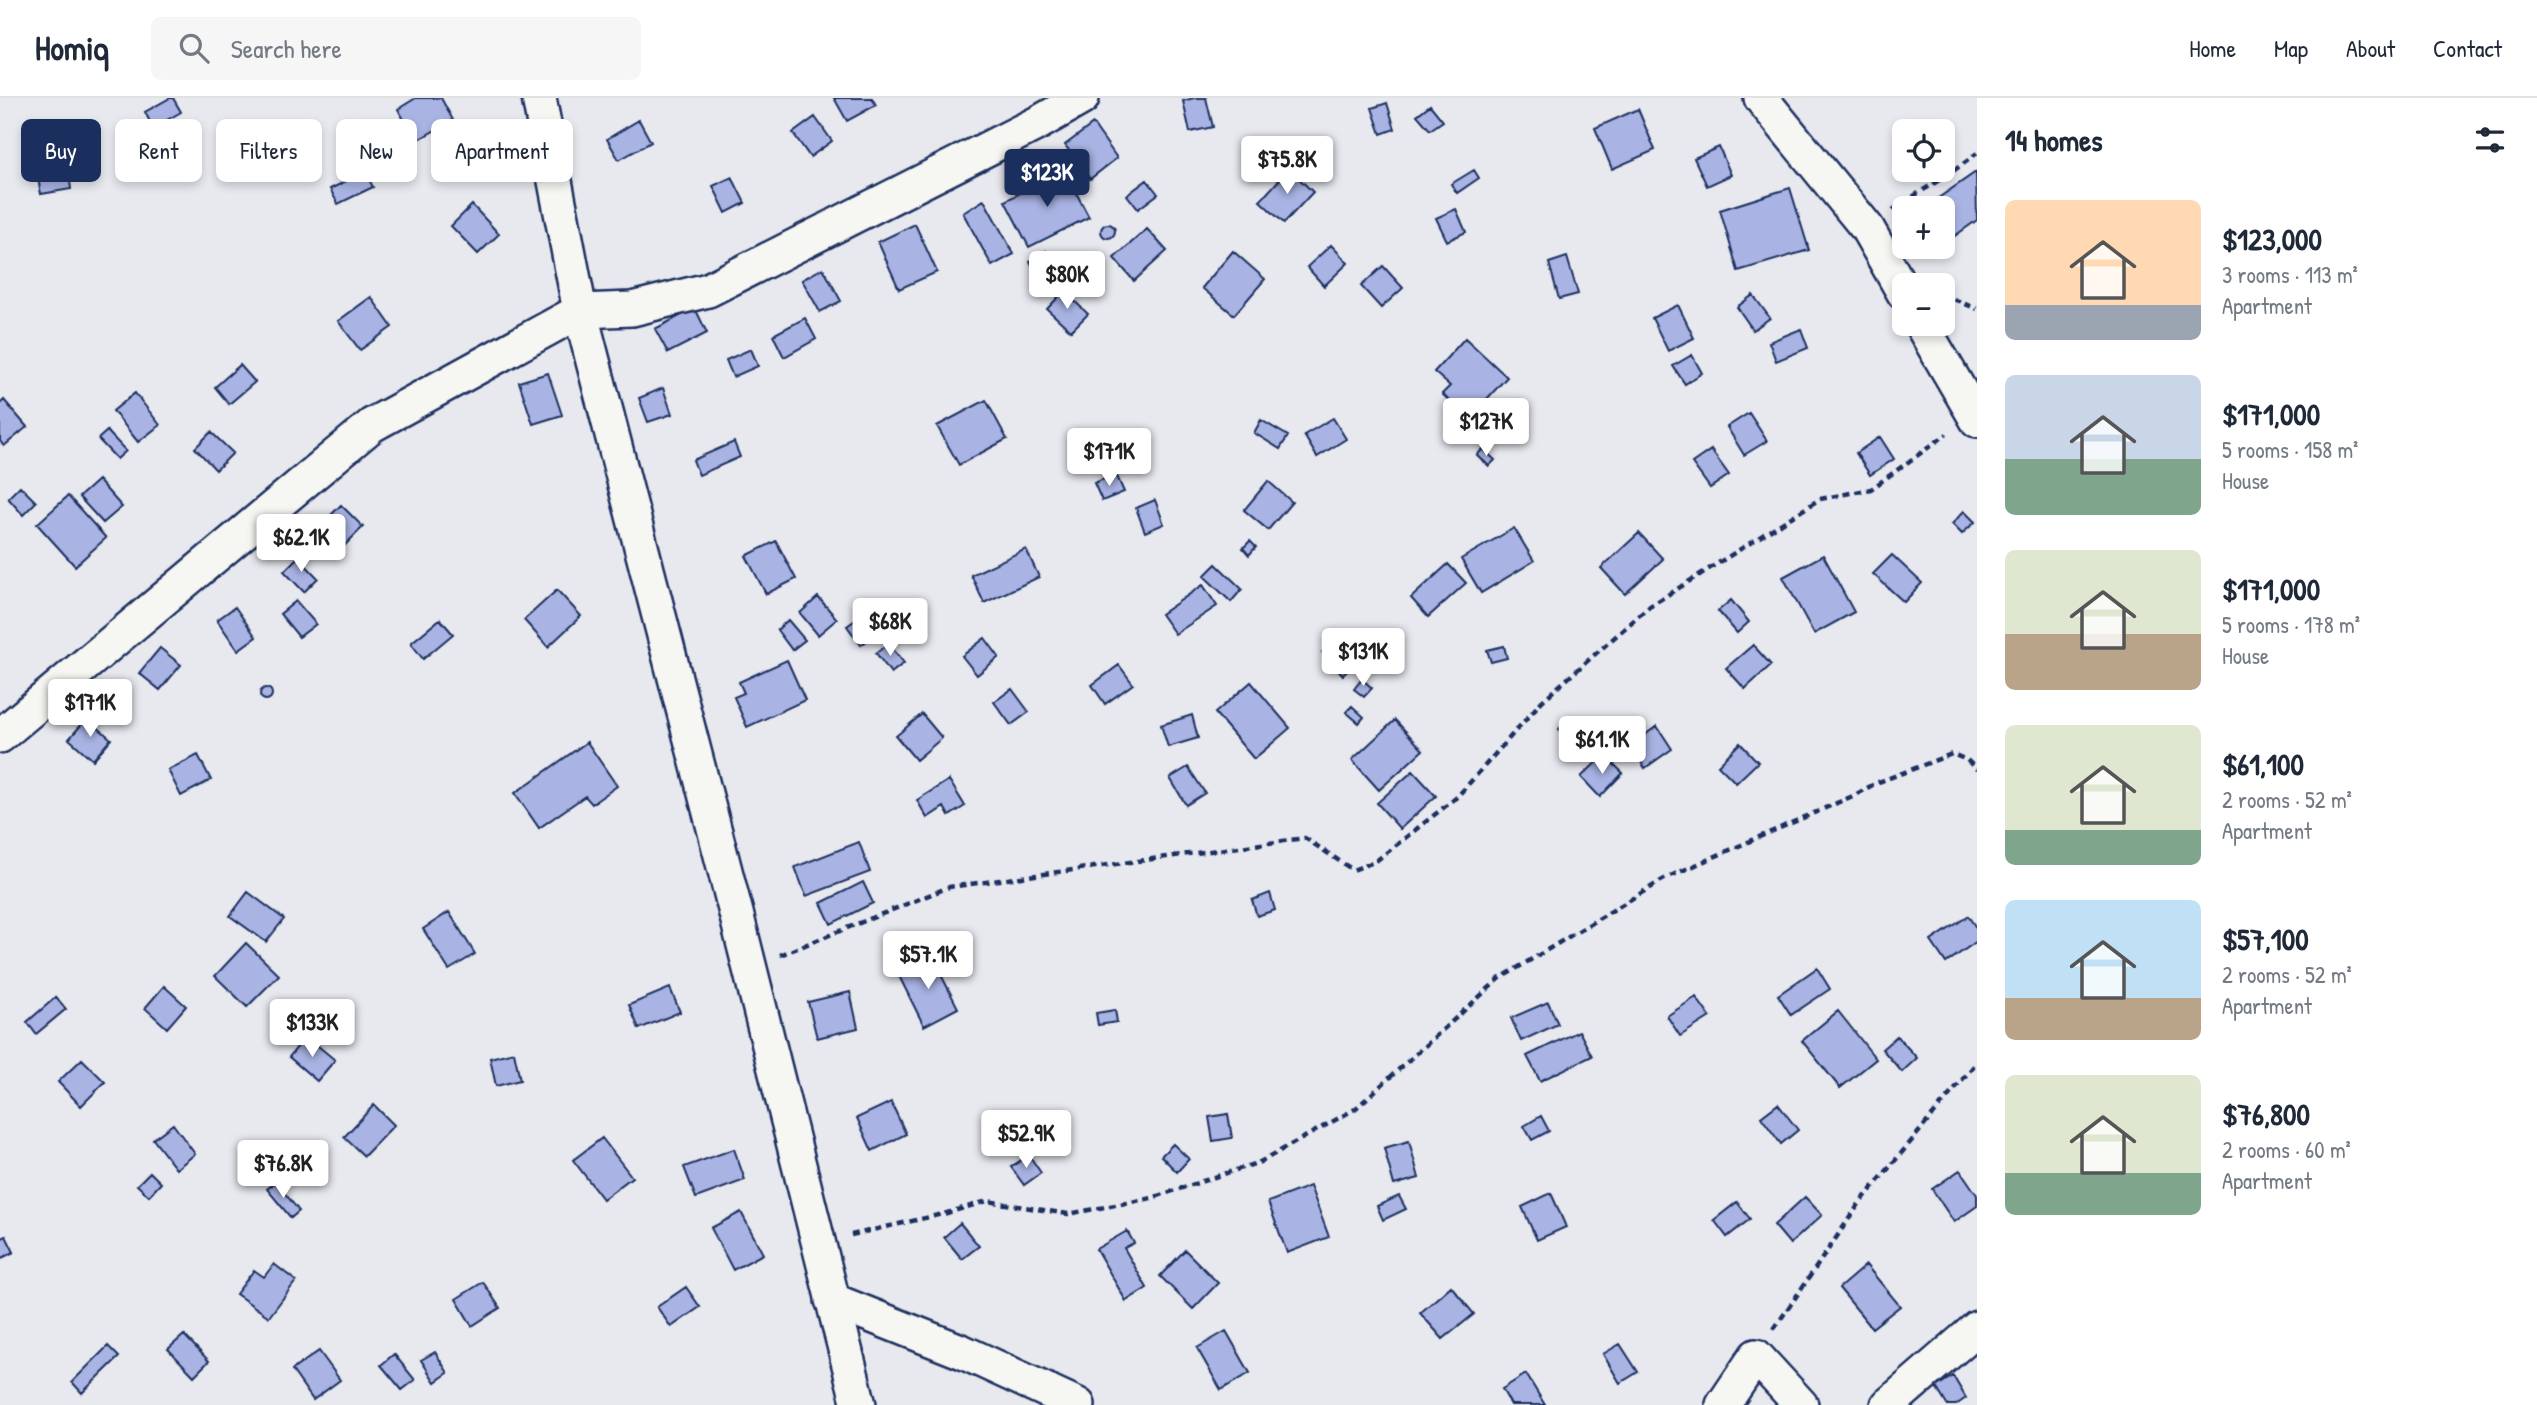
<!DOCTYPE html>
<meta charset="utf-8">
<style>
:root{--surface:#fff;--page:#f6f6f7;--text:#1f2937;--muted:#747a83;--line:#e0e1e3;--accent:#1b2f5e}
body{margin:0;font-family:"Patrick Hand",sans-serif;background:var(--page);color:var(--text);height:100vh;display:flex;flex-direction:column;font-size:26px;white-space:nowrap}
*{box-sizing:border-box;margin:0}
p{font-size:23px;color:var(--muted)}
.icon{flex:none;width:38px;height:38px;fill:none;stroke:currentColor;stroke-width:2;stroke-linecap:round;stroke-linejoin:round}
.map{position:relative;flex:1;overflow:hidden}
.panel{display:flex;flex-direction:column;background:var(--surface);width:560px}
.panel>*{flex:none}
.top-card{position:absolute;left:21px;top:21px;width:665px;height:63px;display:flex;gap:14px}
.tools{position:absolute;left:1892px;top:21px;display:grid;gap:14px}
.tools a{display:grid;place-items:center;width:63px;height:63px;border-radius:10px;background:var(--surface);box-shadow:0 4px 10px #0003;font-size:35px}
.price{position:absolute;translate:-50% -60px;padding:0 16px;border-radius:7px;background:#fff;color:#222;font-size:23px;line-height:46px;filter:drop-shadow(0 2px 4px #0008)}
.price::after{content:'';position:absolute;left:50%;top:42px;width:21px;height:16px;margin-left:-10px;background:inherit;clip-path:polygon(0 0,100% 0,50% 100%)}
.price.active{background:var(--accent);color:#fff}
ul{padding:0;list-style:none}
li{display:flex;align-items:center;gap:21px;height:175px;padding:0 28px}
li span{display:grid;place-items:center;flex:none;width:196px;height:140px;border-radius:10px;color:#555}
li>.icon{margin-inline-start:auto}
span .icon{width:84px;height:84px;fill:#fffc;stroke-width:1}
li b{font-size:30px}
h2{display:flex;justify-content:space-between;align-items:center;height:84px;padding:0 28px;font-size:30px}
.pill{padding:0 24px;border-radius:10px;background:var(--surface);box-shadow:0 4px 10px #0003;font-size:24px;line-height:63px}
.pill.active{background:var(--accent);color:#fff}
header{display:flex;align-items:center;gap:42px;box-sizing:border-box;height:98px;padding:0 35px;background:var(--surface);border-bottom:2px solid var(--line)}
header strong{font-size:33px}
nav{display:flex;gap:38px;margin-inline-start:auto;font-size:24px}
.search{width:490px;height:63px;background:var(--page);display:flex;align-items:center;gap:18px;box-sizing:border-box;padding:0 24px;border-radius:10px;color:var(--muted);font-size:26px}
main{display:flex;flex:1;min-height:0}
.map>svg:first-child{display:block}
</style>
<header>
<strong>Homiq</strong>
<div class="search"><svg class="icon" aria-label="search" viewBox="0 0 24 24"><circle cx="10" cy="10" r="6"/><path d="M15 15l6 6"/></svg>Search here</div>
<nav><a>Home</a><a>Map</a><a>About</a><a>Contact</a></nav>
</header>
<main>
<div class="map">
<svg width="1977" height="1307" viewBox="0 0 1977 1307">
<rect width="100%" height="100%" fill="#e7e9ef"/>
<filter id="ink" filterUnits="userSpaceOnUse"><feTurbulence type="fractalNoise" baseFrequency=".0143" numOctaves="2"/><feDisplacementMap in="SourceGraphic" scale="14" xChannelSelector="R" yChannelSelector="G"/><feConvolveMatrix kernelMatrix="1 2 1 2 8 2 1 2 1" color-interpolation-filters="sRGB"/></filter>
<g filter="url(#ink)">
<!-- building -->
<path fill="#a9b4e4" stroke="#1b2f5e" stroke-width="2" d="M 170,0 L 173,0 L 181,14 L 153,30 L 145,14 Z
M 416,0 L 441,0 L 453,22 L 416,43 L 398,11 Z
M 834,0 L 872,0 L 876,7 L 847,23 Z
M 1194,0 L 1206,0 L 1213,29 L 1190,34 L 1183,3 Z
M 1387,5 L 1395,31 L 1381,36 L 1372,10 Z
M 1430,7 L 1443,23 L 1430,32 L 1417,17 Z
M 1638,11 L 1655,52 L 1612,71 L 1595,30 Z
M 815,19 L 832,43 L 810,59 L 793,35 Z
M 639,22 L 651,44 L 619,62 L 607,41 Z
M 1093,26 L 1117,60 L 1090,81 L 1065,47 Z
M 1719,49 L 1731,77 L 1707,88 L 1694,60 Z
M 68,69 L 71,91 L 41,96 L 37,75 Z
M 1289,71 L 1313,94 L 1284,125 L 1260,103 Z
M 1064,72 L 1089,119 L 1029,149 L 1005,103 Z
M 1474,72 L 1479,80 L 1457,95 L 1451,86 Z
M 365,74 L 373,89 L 338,106 L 330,91 Z
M 1976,74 L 1977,122 L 1945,145 L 1942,142 L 1942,110 L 1924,110 Z
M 732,79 L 745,105 L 726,115 L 713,88 Z
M 1147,82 L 1158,96 L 1138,111 L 1127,97 Z
M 1790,90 L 1809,152 L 1738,173 L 1720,112 Z
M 984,102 L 1014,156 L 992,168 L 963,115 Z
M 472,107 L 499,136 L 478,156 L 451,128 Z
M 1456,111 L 1466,134 L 1447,143 L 1436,120 Z
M1101 133a7 7 0 1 1 14 0a7 7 0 1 1-14 0Z
M 915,126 L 937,174 L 899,191 L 878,144 Z
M 1147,131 L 1167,153 L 1134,183 L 1114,160 Z
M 1331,147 L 1348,165 L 1324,188 L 1307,169 Z
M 1046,153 L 1053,165 L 1036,174 L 1030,163 Z
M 1233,153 L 1265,181 L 1234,217 L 1202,190 Z
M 1567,159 L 1578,196 L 1559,201 L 1549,165 Z
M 1383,168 L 1403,190 L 1381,210 L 1361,188 Z
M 823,170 L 841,203 L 820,214 L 802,182 Z
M 1064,193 L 1088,216 L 1071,233 L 1047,211 Z
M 1753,197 L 1770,220 L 1753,232 L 1737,209 Z
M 371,199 L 392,229 L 360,252 L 338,223 Z
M 1678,207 L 1694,240 L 1668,253 L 1652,220 Z
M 695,210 L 707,235 L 668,255 L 655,231 Z
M 805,220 L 816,241 L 784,259 L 773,237 Z
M 1801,231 L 1808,250 L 1776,263 L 1769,244 Z
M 1465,240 L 1507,279 L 1475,314 L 1463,303 L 1456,309 L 1442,296 L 1450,288 L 1434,274 Z
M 751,251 L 758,268 L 733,279 L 726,262 Z
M 1692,257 L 1702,275 L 1685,286 L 1673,268 Z
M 240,267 L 255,284 L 229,306 L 215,289 Z
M 548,275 L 562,317 L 533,326 L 519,284 Z
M 663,290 L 672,316 L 648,324 L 639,300 Z
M 135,295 L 160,327 L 138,344 L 113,313 Z
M 4,302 L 27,329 L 4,348 L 0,343 L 0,306 Z
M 986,302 L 1007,341 L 959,367 L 937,328 Z
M 1749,315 L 1767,343 L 1744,357 L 1727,329 Z
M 1461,317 L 1475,330 L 1463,343 L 1450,330 Z
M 1333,320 L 1346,341 L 1317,359 L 1304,337 Z
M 1261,322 L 1288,338 L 1280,351 L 1254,335 Z
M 107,333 L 126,353 L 117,361 L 98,341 Z
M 211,334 L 233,355 L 216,372 L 195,350 Z
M 1880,339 L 1894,361 L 1870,377 L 1856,355 Z
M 734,344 L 740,359 L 699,377 L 693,362 Z
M 1483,351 L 1495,362 L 1489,368 L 1477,357 Z
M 1711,352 L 1729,377 L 1710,390 L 1692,365 Z
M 1116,376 L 1124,394 L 1102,403 L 1094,385 Z
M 98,382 L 122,409 L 103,425 L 79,399 Z
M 1268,383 L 1292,404 L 1268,432 L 1244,412 Z
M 20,388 L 36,404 L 23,417 L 8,400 Z
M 68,398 L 106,440 L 75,468 L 37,426 Z
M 1155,402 L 1164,426 L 1145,434 L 1136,410 Z
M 341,407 L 363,429 L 343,449 L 321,427 Z
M 1964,413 L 1975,424 L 1962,436 L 1952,426 Z
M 1514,430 L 1534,463 L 1481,495 L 1461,461 Z
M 1639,435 L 1663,461 L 1625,496 L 1601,470 Z
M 776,443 L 796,481 L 766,496 L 746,458 Z
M 1250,443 L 1256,449 L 1249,457 L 1243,450 Z
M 1026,451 L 1039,479 L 984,505 L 971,477 Z
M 1823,457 L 1854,514 L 1814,536 L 1783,479 Z
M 1892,457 L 1922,485 L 1904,504 L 1873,476 Z
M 298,459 L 318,480 L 304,494 L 284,473 Z
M 1216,466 L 1242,491 L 1231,504 L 1204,478 Z
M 1448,466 L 1466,485 L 1428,519 L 1411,500 Z
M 1203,487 L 1217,508 L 1175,536 L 1161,516 Z
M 557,492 L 581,518 L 548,549 L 524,522 Z
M 818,499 L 837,521 L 818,537 L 800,515 Z
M 1731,502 L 1749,524 L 1737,535 L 1718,513 Z
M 296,503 L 316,526 L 299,539 L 280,516 Z
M 875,508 L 889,526 L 861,547 L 847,528 Z
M 235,509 L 256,539 L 238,552 L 217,522 Z
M 440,521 L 453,536 L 423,561 L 411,545 Z
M 788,522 L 805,542 L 792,552 L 777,532 Z
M 1342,535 L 1363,558 L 1343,577 L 1322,554 Z
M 985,540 L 999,559 L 977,577 L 962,558 Z
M 889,546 L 904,565 L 891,575 L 876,555 Z
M 1753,547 L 1771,567 L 1745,591 L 1726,570 Z
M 1504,548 L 1507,560 L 1491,564 L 1487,552 Z
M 160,550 L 181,567 L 160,592 L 139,575 Z
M 787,562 L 805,602 L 747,629 L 734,599 L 744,595 L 739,584 Z
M 1119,567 L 1133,586 L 1105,606 L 1092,587 Z
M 1362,581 L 1372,590 L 1364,599 L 1354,591 Z
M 1251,584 L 1290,630 L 1254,661 L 1215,615 Z
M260 596a6 6 0 1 1 12 0a6 6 0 1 1-12 0Z
M 1012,591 L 1029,614 L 1011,627 L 994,604 Z
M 1352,608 L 1364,619 L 1359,625 L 1346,614 Z
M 922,616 L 942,640 L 916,662 L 896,638 Z
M 1192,617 L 1198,640 L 1168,649 L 1161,627 Z
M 1571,619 L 1589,637 L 1576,649 L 1559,631 Z
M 87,620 L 111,641 L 93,662 L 69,641 Z
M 1395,622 L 1423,652 L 1379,692 L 1352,662 Z
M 1657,628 L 1672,651 L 1645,670 L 1630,648 Z
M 587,644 L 617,688 L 592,706 L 585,698 L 539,730 L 515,695 Z
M 1740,645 L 1758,664 L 1736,685 L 1718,667 Z
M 198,657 L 211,682 L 181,698 L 168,672 Z
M 1604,657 L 1623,675 L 1600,699 L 1581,679 Z
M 1188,669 L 1205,695 L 1186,707 L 1170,680 Z
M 1413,673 L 1436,698 L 1400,731 L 1377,705 Z
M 949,682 L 965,708 L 949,718 L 944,709 L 927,720 L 917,702 Z
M 859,744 L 870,774 L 806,798 L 795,769 Z
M 863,784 L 873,805 L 831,826 L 821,805 Z
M 248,794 L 284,821 L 266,844 L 230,818 Z
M 1270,795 L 1275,812 L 1257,818 L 1252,802 Z
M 449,814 L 475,856 L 449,872 L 423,831 Z
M 1968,818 L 1977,831 L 1977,843 L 1946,865 L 1931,843 Z
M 246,845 L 279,877 L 247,909 L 215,878 Z
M 932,859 L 958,910 L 924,928 L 898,876 Z
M 1817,870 L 1830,891 L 1791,917 L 1778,897 Z
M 164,888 L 186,908 L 167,930 L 145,910 Z
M 670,890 L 680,914 L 639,931 L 629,907 Z
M 850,894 L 858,930 L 817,940 L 808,904 Z
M 56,899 L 66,911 L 36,936 L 27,924 Z
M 1696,899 L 1710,919 L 1680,938 L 1667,918 Z
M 1548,904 L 1558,926 L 1521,943 L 1511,920 Z
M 1115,912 L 1117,924 L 1098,927 L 1096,915 Z
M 1838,913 L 1876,961 L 1840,990 L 1802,943 Z
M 1579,933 L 1592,958 L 1540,983 L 1527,958 Z
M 306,938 L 335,962 L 317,983 L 289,959 Z
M 1897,938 L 1917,960 L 1902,974 L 1882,951 Z
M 514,954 L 520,982 L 496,988 L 490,960 Z
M 82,961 L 105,984 L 81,1008 L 58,984 Z
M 891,1004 L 906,1036 L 872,1053 L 857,1020 Z
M 1778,1006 L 1798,1032 L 1781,1046 L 1761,1019 Z
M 374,1007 L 394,1027 L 364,1058 L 344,1039 Z
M 1228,1016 L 1232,1040 L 1213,1043 L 1209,1019 Z
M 1541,1018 L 1549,1033 L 1532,1042 L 1524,1028 Z
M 173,1026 L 195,1056 L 176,1071 L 153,1041 Z
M 602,1040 L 632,1079 L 603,1101 L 573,1062 Z
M 1409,1043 L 1419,1080 L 1394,1087 L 1384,1050 Z
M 1173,1046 L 1189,1061 L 1177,1074 L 1161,1058 Z
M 734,1051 L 745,1082 L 696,1100 L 684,1069 Z
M 1029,1057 L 1041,1075 L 1024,1087 L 1011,1069 Z
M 1960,1072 L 1977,1097 L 1977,1108 L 1954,1124 L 1932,1091 Z
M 150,1074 L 161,1085 L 149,1098 L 137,1087 Z
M 276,1084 L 299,1113 L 291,1120 L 267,1091 Z
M 1310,1088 L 1329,1139 L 1287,1155 L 1268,1104 Z
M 1551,1095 L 1566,1129 L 1537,1142 L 1522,1109 Z
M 1399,1098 L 1406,1111 L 1383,1122 L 1377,1108 Z
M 1805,1099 L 1822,1117 L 1790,1146 L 1774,1127 Z
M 1737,1104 L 1750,1121 L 1727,1139 L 1714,1122 Z
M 741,1114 L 763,1156 L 733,1172 L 711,1130 Z
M 960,1125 L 979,1148 L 962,1161 L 944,1139 Z
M 1127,1133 L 1134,1145 L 1124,1150 L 1147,1190 L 1126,1203 L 1096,1151 Z
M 6,1138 L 14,1154 L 0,1161 L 0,1141 Z
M 1185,1152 L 1218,1185 L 1193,1211 L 1160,1178 Z
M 274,1166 L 296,1183 L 269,1219 L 236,1196 L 254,1172 L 264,1179 Z
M 1866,1167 L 1900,1208 L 1872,1230 L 1839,1190 Z
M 483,1184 L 500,1210 L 472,1228 L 456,1201 Z
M 1451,1188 L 1474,1216 L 1443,1241 L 1420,1215 Z
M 686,1189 L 700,1209 L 671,1229 L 657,1209 Z
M 1226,1233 L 1250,1275 L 1221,1292 L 1197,1250 Z
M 184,1237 L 209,1263 L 194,1278 L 168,1251 Z
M 1620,1246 L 1638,1274 L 1620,1285 L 1603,1256 Z
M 108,1248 L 119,1259 L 82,1295 L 72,1284 Z
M 319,1253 L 340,1282 L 313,1302 L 292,1272 Z
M 435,1254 L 448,1275 L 435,1284 L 421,1262 Z
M 394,1256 L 415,1282 L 402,1292 L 381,1267 Z
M 1526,1276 L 1545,1307 L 1511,1307 L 1502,1291 Z
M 1953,1278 L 1966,1300 L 1956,1307 L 1947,1307 L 1936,1289 Z"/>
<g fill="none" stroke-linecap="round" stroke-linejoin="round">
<!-- minor casing -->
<g stroke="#1b2f5e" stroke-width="38">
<path id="minor" d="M 539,0 L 580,213 L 736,815 L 859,1307
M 1761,0 L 1867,130 L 1904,195
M 1921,226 L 1977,322
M 0,638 L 372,327 L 580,213 L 632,211 L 708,192 L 1040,24 L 1082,0
M 832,1202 L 963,1254 L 1078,1307
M 1723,1307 L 1756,1258 L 1801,1307
M 1888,1307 L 1977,1230"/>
</g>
<!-- path -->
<path stroke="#1b2f5e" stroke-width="4.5" stroke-dasharray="7 5" stroke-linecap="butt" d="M 1893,112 C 1921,92 1951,77 1977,55
M 1942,199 L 1949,199 L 1977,211
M 780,857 L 949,789 L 1305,740 L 1353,772 L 1376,763 L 1457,699 L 1542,603 L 1650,508 L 1820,401 L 1871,391 L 1947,336
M 851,1137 L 947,1115 L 987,1103 L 1068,1116 L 1152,1100 L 1260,1064 L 1355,1011 L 1499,881 L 1666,780 L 1855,697 L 1876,685 L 1952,656 L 1967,662 L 1977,672
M 1774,1231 L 1859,1106 L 1977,964"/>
<!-- minor -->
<use href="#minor" stroke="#f6f6f2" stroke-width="33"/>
</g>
</g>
</svg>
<div class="tools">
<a><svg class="icon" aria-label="locate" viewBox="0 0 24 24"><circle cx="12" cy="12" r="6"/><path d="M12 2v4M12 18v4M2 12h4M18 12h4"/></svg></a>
<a>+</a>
<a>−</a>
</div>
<b class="price" style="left:1287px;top:98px">$75.8K</b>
<b class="price active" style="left:1047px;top:111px">$123K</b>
<b class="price" style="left:1067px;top:213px">$80K</b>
<b class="price" style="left:1486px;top:360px">$127K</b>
<b class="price" style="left:1109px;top:390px">$171K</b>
<b class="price" style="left:301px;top:476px">$62.1K</b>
<b class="price" style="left:890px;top:560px">$68K</b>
<b class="price" style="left:1363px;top:590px">$131K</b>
<b class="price" style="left:90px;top:641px">$171K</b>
<b class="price" style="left:1602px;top:678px">$61.1K</b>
<b class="price" style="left:928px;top:893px">$57.1K</b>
<b class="price" style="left:312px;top:961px">$133K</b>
<b class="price" style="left:1026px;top:1072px">$52.9K</b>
<b class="price" style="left:283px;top:1102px">$76.8K</b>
<div class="top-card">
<a class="pill active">Buy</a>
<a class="pill">Rent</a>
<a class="pill">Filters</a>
<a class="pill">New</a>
<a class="pill">Apartment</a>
</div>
</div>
<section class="panel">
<h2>14 homes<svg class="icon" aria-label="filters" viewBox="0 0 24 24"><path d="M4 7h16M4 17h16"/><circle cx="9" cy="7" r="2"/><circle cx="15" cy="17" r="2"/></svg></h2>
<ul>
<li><span style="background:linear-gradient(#ffd9b3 75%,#9aa5b1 0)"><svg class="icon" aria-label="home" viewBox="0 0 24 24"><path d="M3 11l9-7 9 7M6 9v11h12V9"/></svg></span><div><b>$123,000</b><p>3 rooms · 113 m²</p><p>Apartment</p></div></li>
<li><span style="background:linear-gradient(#c9d6e8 60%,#7fa58c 0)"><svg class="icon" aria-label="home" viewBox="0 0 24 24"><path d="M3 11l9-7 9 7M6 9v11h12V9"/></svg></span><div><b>$171,000</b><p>5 rooms · 158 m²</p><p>House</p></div></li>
<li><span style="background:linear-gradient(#dfe7d0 60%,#b9a48a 0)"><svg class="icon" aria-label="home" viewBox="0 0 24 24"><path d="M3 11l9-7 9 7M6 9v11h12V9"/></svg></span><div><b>$171,000</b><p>5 rooms · 178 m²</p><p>House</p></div></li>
<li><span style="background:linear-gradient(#dfe7d0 75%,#7fa58c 0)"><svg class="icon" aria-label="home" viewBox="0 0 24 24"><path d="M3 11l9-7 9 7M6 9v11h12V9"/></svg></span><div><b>$61,100</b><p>2 rooms · 52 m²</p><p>Apartment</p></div></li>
<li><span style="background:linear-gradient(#bfe0f5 70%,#b9a48a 0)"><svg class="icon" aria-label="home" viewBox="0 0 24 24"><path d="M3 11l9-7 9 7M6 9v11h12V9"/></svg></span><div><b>$57,100</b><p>2 rooms · 52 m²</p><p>Apartment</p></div></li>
<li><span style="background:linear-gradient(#dfe7d0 70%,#7fa58c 0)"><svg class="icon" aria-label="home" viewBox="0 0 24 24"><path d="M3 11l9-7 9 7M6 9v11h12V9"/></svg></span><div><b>$76,800</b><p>2 rooms · 60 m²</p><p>Apartment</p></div></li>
</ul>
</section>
</main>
